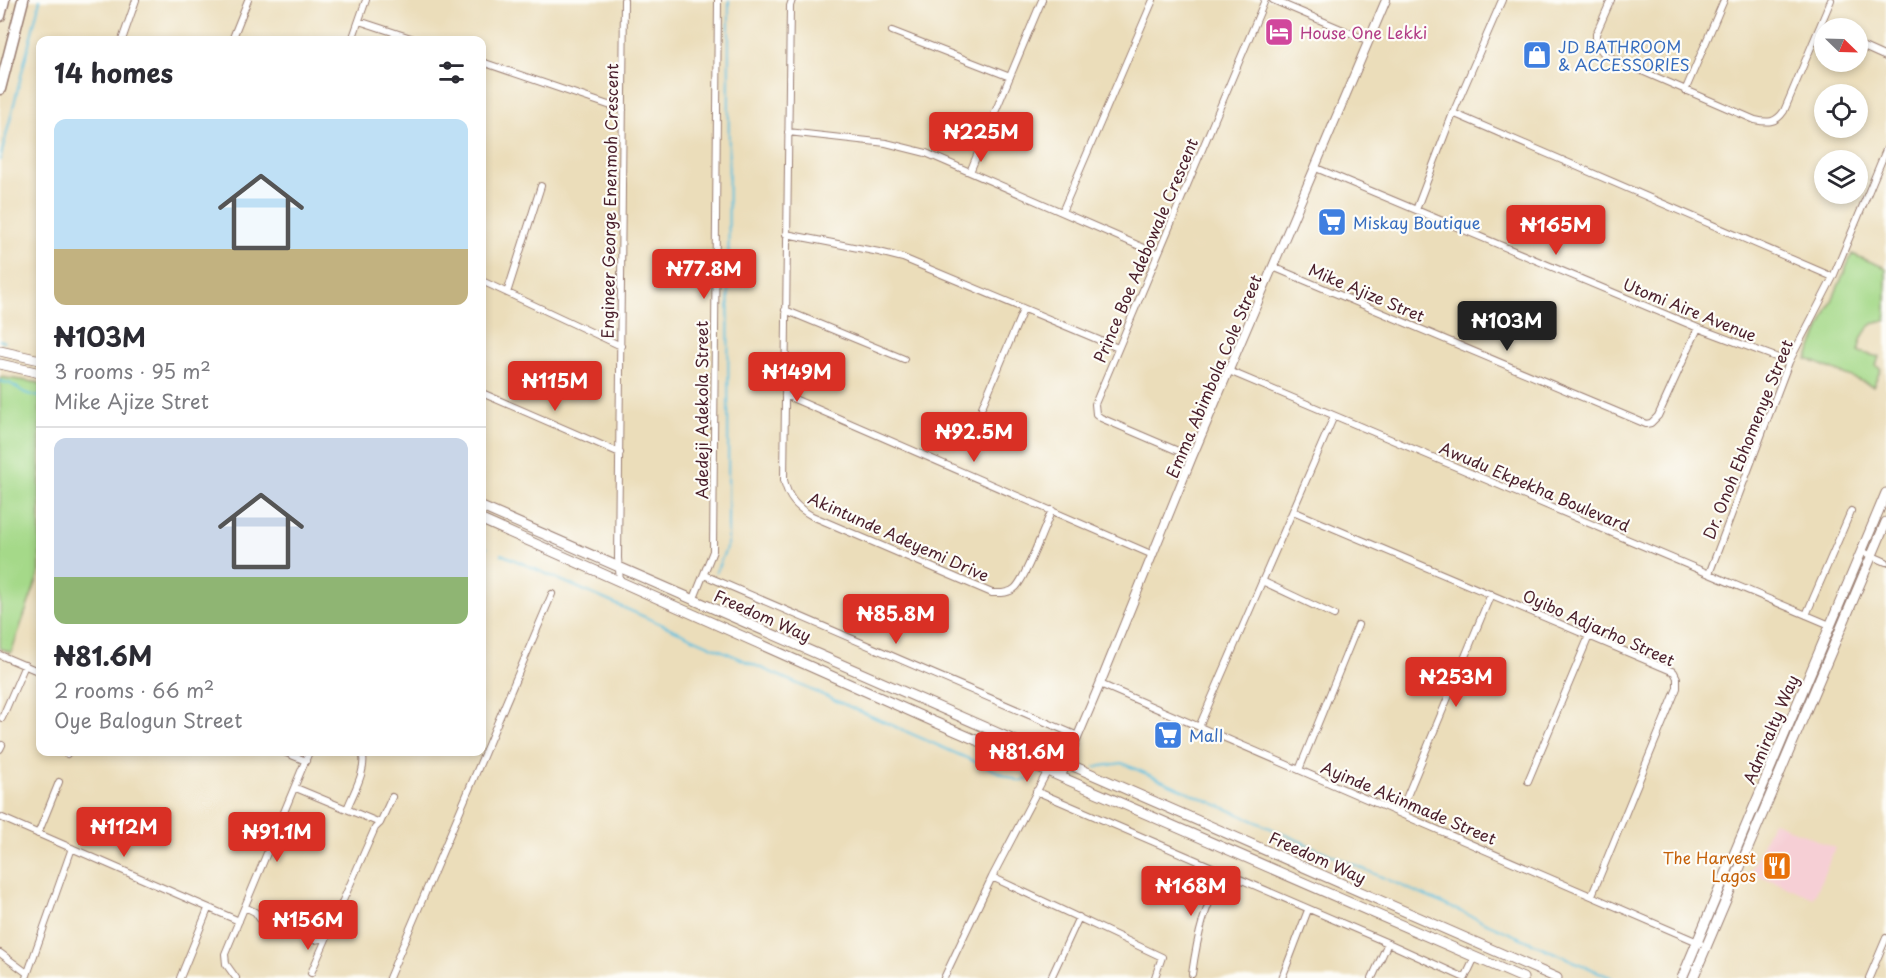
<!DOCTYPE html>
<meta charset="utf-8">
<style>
:root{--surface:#fff;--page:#f2f2f3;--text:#2b2b33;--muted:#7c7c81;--line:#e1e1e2;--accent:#d93025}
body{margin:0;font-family:"Playpen Sans",sans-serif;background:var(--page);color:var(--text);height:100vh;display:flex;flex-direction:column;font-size:22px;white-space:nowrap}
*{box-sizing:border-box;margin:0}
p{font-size:20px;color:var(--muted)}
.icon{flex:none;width:33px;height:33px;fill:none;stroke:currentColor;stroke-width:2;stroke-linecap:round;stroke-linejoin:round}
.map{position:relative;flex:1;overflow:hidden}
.details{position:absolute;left:36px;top:36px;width:450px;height:720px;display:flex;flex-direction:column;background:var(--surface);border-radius:12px;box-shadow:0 3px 9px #0003}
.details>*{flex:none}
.needle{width:39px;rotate:113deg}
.fabs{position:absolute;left:1814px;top:18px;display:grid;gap:12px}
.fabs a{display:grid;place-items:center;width:54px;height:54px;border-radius:50%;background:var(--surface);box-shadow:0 3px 9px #0003;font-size:30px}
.price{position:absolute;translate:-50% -51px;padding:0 14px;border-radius:6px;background:var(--accent);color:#fff;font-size:20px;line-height:39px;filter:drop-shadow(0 2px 3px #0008)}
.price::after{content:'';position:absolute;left:50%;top:36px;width:18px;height:14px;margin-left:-9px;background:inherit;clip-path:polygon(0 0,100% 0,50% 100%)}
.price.selected{background:#222;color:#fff}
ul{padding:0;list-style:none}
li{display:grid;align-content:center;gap:12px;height:318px;padding:0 18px}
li+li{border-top:2px solid var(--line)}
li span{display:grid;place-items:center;height:186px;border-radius:12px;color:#555}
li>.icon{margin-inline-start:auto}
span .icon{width:108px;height:108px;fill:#fffc;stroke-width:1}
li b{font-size:26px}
h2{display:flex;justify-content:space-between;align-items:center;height:72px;padding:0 18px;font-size:26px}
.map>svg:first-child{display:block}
</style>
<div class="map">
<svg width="1886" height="978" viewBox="0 0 1886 978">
<rect width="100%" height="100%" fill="#fdfcf7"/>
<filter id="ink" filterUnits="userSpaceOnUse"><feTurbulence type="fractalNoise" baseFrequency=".0167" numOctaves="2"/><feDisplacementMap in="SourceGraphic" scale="12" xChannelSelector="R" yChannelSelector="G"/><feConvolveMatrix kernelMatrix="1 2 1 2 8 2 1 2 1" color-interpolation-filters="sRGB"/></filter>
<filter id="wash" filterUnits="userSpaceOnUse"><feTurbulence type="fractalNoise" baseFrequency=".008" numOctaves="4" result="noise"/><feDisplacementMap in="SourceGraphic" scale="24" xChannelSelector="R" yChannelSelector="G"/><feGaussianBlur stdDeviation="1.35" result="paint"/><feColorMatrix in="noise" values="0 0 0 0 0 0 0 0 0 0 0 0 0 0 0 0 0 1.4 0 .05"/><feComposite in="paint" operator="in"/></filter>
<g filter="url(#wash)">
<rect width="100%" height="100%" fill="#ebddba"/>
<!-- built -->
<path fill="#f6cfd5" d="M 1772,821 L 1835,848 L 1814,898 L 1751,872 Z"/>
<!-- green -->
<path fill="#a5d989" stroke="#787c5a" stroke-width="1.5" d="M 1852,254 L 1886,268 L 1886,321 C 1870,319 1859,337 1859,352 L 1879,357 L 1876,366 L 1881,369 L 1873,386 L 1807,359 Z
M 0,377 L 40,383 L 40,571 L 11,653 L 0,648 Z"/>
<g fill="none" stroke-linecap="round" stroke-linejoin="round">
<!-- stream -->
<path stroke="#60c0df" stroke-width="2" d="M 0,160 L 40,0
M 0,340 L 4,342
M 0,381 L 11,384 L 25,393 L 40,397
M 482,545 L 487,548
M 501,554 L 1019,781 L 1032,778
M 716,572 L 728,544 L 729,0
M 1095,767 L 1122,763 L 1612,978"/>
</g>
</g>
<g filter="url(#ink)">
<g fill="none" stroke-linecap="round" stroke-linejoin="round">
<!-- minor casing -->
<g stroke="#9a7e72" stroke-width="8">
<path id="minor" d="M 792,0 L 790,6 L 784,480 C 788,498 796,507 812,516 L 992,593 C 999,593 1009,594 1015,588 C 1025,580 1045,525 1052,510
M 1273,0 L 1369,41
M 1611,0 L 1596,34 L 1596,44 L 1605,55 L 1755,120 C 1768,123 1776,123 1784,111 L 1831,0
M 359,21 L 417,40
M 892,31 L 1010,77
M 122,40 L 136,0
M 232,40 L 248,0
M 352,40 L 366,0
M 1857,44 L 1886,57
M 482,62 L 623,110
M 1685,91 L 1724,0
M 1453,113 L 1833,277
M 788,132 L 886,143 L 926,153 L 1158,254
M 1316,168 L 1698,328 L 1789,362
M 970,172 L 1042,0
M 1416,210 L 1453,113 L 1502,0
M 1062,212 L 1153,0
M 786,234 L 879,252 L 903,258 L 1118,348
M 1273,267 L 1646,424 L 1651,423 L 1658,416 L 1698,328
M 482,281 L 621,346
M 507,293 L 541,186
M 785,310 L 904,359
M 1229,371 L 1830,625
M 482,393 L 620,453
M 785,395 L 1153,555
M 982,407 L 1023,310
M 1192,457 L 1101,418 L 1096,414 L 1095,404 L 1265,0
M 1293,511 L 1674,672 L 1677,678 L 1677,688 L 1592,895
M 1861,551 L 1886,562
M 1709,574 L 1789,362 L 1833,277 L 1886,150
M 704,575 L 1078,736
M 620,581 L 618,558 L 624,0
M 1262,581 L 1334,615
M 693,601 L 713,551 L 718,0
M 1806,615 L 1851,511
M 0,655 L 40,672
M 1100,684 L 1700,943
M 2,718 L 25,665
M 1199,727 L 1334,416
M 0,749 L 2,745
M 284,752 L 306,761
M 67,754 L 68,752
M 1299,770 L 1358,625
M 1528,781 L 1589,636
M 296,788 L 380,823
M 1036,791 L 1388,943 L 1465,978
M 347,809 C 353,793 368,769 362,752
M 1400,813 L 1491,594
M 0,817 L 239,921
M 38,834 L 59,782
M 992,877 L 1162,957 L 1155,977
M 245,907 L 255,912 L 260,919 L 314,940 L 326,938
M 0,953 L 27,973
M 311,973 L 375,828 L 380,823 L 392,797
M 1192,974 C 1197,939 1204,902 1226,873
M 26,978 L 72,848
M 180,978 L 208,909
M 236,978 L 226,964 L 225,954 L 309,752
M 389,978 L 552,594
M 944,978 L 992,877 L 1048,770
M 1051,978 L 1079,917
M 1282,978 L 1308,910
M 1372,978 L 1388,943
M 1465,978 L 1475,957
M 1869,978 L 1886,938"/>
</g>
<!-- tertiary casing -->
<g stroke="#9a7e72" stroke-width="10">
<path id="tertiary" d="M 1061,776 L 1100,684 L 1192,457 L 1386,0"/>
</g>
<!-- primary casing -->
<g stroke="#9a7e72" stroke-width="11">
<path id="primary" d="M 0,351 L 40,360
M 0,364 L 40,373
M 482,507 L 1557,978
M 482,520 L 930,720 L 1523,978
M 1682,978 L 1886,493
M 1693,978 L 1886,522"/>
</g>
<!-- trunk casing -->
<g stroke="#9a7e72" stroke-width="13">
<path id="trunk" d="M 0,16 L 4,0
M 0,89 L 23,0"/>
</g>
<!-- minor -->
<use href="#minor" stroke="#fff" stroke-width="6"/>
<!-- tertiary -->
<use href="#tertiary" stroke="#fff" stroke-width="8"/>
<!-- primary -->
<use href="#primary" stroke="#fff" stroke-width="9"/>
<!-- trunk -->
<use href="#trunk" stroke="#fff" stroke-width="10"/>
</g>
</g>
<!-- icons -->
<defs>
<g id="hotel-square" transform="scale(1.5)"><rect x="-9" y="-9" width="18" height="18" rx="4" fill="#d1479c" stroke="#fdfcf7"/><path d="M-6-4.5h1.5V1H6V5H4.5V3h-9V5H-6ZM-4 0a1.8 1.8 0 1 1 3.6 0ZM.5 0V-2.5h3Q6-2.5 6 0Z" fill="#fff"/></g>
<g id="shop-square" transform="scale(1.5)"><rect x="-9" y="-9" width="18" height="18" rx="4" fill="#3f7fe0" stroke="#fdfcf7"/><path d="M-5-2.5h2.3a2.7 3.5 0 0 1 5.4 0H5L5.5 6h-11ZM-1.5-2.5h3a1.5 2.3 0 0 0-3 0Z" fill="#fff"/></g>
<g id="supermarket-square" transform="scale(1.5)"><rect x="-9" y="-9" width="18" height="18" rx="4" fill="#3f7fe0" stroke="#fdfcf7"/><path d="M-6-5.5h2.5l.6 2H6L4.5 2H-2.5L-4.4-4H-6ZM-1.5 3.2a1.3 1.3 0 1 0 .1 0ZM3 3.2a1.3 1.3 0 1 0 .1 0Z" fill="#fff"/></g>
<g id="restaurant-square" transform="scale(1.5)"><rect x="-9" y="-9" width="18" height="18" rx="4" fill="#e8710a" stroke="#fdfcf7"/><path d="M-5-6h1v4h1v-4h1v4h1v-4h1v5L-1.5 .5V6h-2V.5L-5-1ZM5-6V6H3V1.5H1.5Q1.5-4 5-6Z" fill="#fff"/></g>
</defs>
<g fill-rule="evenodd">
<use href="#hotel-square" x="1279" y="32"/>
<use href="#shop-square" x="1537" y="55"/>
<use href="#supermarket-square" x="1332" y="222"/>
<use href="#supermarket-square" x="1168" y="735"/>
<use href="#restaurant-square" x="1777" y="866"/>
</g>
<g text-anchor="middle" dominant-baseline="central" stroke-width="4.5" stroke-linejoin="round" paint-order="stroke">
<!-- hotel labels -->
<g font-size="16" fill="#b23c85" stroke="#fdfcf7" text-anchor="start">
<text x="1300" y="32">House One Lekki</text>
</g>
<!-- shop labels -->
<g font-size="16" fill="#366cbe" stroke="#fdfcf7" text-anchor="start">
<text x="1558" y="46">JD BATHROOM<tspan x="1558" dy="18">&amp; ACCESSORIES</tspan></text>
<text x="1353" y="222">Miskay Boutique</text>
<text x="1189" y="735">Mall</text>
</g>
<!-- street labels -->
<g font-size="16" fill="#4a1f2b" stroke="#fdfcf7">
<text transform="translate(609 201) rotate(-89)">Engineer George Enenmoh Crescent</text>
<text transform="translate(1145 250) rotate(-67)">Prince Boe Adebowale Crescent</text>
<text transform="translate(1367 292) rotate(23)">Mike Ajize Stret</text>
<text transform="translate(1690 309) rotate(22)">Utomi Aire Avenue</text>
<text transform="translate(1213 376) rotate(-67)">Emma Abimbola Cole Street</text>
<text transform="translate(701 410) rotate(-90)">Adedeji Adekola Street</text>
<text transform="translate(1747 439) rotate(-68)">Dr. Onoh Ebhomenye Street</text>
<text transform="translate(1535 486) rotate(23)">Awudu Ekpekha Boulevard</text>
<text transform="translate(899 536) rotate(24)">Akintunde Adeyemi Drive</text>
<text transform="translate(763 615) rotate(24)">Freedom Way</text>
<text transform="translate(1599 627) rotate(24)">Oyibo Adjarho Street</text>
<text transform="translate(1770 729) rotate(-67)">Admiralty Way</text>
<text transform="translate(1409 802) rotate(23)">Ayinde Akinmade Street</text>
<text transform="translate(1318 857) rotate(24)">Freedom Way</text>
</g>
<!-- food labels -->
<g font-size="16" fill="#c56008" stroke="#fdfcf7" text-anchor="end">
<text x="1756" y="857">The Harvest<tspan x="1756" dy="18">Lagos</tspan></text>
</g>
</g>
</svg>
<div class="fabs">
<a><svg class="needle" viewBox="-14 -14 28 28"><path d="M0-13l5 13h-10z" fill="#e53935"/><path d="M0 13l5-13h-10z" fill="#7c7c81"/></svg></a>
<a><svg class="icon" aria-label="locate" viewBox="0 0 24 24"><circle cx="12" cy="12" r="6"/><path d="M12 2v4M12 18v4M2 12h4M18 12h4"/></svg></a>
<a><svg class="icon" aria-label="layers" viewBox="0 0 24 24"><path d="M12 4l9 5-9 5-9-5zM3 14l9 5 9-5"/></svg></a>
</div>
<b class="price" style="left:981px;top:163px">₦225M</b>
<b class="price" style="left:1556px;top:256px">₦165M</b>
<b class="price" style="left:704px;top:300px">₦77.8M</b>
<b class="price selected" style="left:1507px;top:352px">₦103M</b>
<b class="price" style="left:797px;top:403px">₦149M</b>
<b class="price" style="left:555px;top:412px">₦115M</b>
<b class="price" style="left:974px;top:463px">₦92.5M</b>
<b class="price" style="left:896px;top:645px">₦85.8M</b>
<b class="price" style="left:1456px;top:708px">₦253M</b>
<b class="price" style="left:1027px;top:783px">₦81.6M</b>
<b class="price" style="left:124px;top:858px">₦112M</b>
<b class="price" style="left:277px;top:863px">₦91.1M</b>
<b class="price" style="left:1191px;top:917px">₦168M</b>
<b class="price" style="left:308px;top:951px">₦156M</b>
<section class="details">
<h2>14 homes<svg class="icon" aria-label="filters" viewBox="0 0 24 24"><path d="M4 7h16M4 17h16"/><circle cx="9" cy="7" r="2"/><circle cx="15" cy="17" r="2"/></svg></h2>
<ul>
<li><span style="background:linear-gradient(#bfe0f5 70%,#c2b280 0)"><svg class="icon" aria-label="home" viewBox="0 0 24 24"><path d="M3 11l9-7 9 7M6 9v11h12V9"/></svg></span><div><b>₦103M</b><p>3 rooms · 95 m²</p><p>Mike Ajize Stret</p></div></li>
<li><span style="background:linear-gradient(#c9d6e8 75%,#8fb573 0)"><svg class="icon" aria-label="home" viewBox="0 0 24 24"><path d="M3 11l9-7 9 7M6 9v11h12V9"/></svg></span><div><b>₦81.6M</b><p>2 rooms · 66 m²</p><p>Oye Balogun Street</p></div></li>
</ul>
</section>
</div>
